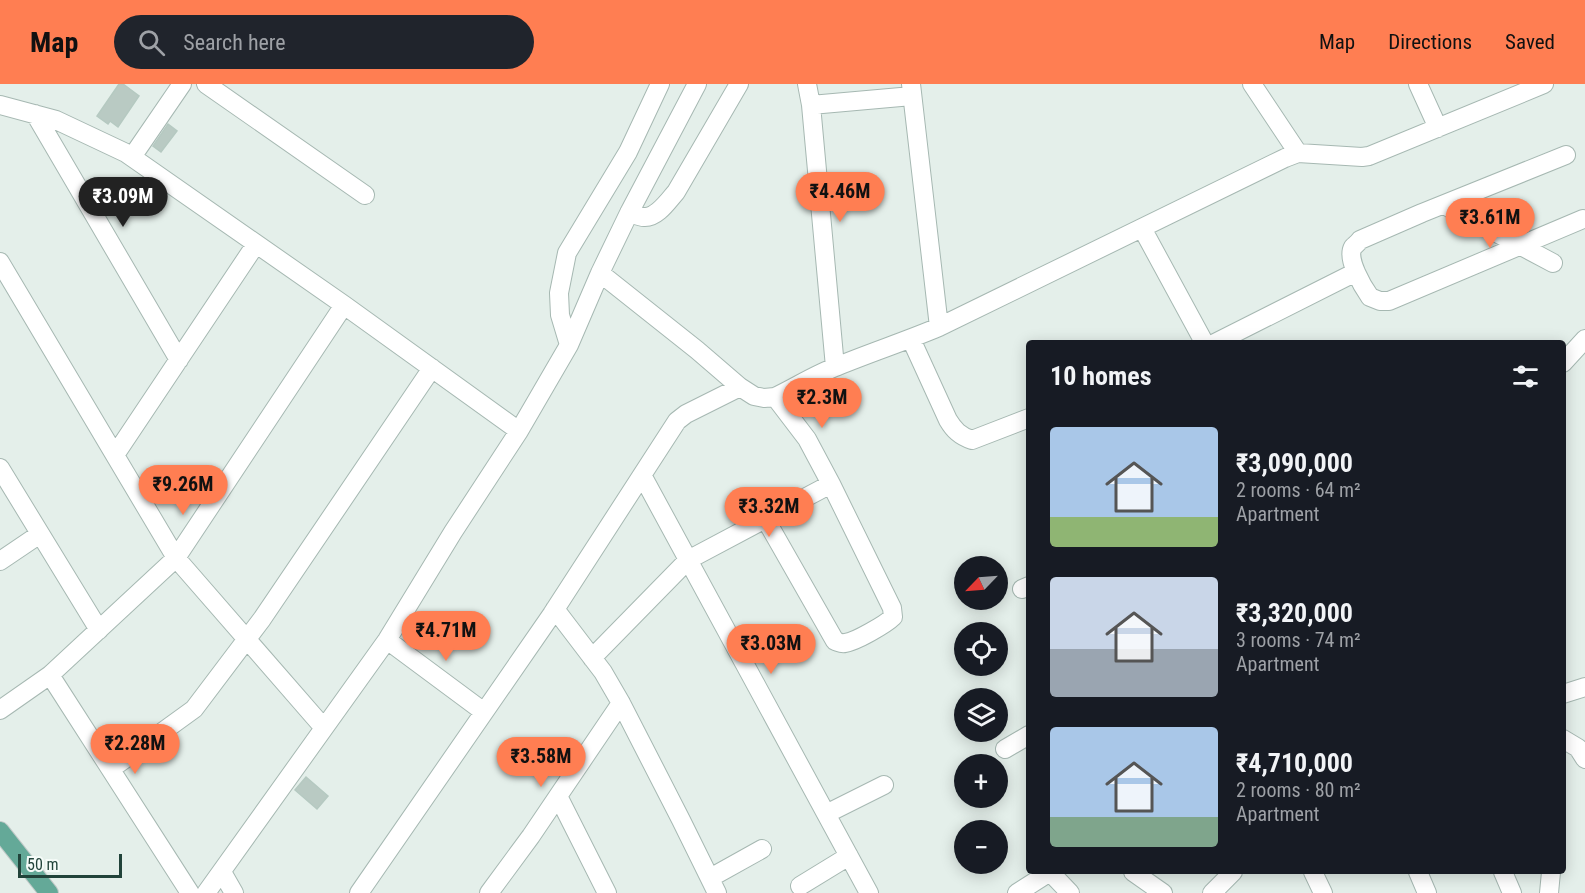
<!DOCTYPE html>
<meta charset="utf-8">
<style>
:root{--surface:#171b24;--page:#20242c;--text:#f1f3f6;--muted:#9ea1a6;--accent:#ff7e52}
body{margin:0;font-family:"Roboto Condensed",sans-serif;background:var(--page);color:var(--text);height:100vh;display:flex;flex-direction:column;font-size:22px;white-space:nowrap}
*{box-sizing:border-box;margin:0}
p{font-size:20px;color:var(--muted)}
.icon{flex:none;width:33px;height:33px;fill:none;stroke:currentColor;stroke-width:2;stroke-linecap:round;stroke-linejoin:round}
.map{position:relative;flex:1;overflow:hidden}
.side{position:absolute;left:1026px;top:256px;width:540px;height:534px;display:flex;flex-direction:column;background:var(--surface);border-radius:6px;box-shadow:0 3px 15px #0003}
.side>*{flex:none}
.needle{width:39px;rotate:245deg}
.controls{position:absolute;left:954px;top:472px;display:grid;gap:12px}
.controls a{display:grid;place-items:center;width:54px;height:54px;border-radius:50%;background:var(--surface);box-shadow:0 3px 15px #0003;font-size:30px}
.scale{position:absolute;left:18px;bottom:15px;width:104px;box-sizing:border-box;padding-left:6px;border:3px solid #21433a;border-top:0;font-size:16px;line-height:21px;white-space:nowrap;color:#21433a;-webkit-text-stroke:4px #f5fbf8;paint-order:stroke}
.price{position:absolute;translate:-50% -51px;padding:0 14px;border-radius:21px;background:var(--accent);color:#111;font-size:20px;line-height:39px;filter:drop-shadow(0 2px 3px #0008)}
.price::after{content:'';position:absolute;left:50%;top:36px;width:18px;height:14px;margin-left:-9px;background:inherit;clip-path:polygon(0 0,100% 0,50% 100%)}
.price.selected{background:#222;color:#fff}
ul{padding:0;list-style:none}
li{display:flex;align-items:center;gap:18px;height:150px;padding:0 24px}
li span{display:grid;place-items:center;flex:none;width:168px;height:120px;border-radius:6px;color:#555}
li>.icon{margin-inline-start:auto}
span .icon{width:72px;height:72px;fill:#fffc;stroke-width:1}
li b{font-size:26px}
h2{display:flex;justify-content:space-between;align-items:center;height:72px;padding:0 24px;font-size:26px}
header{display:flex;align-items:center;gap:36px;box-sizing:border-box;height:84px;padding:0 30px;background:var(--accent);color:#111}
header strong{font-size:28px}
nav{display:flex;gap:33px;margin-inline-start:auto;font-size:21px}
.search{width:420px;height:54px;background:var(--page);display:flex;align-items:center;gap:15px;box-sizing:border-box;padding:0 21px;border-radius:33px;color:var(--muted);font-size:22px}
.map>svg:first-child{display:block}
</style>
<header>
<strong>Map</strong>
<div class="search"><svg class="icon" aria-label="search" viewBox="0 0 24 24"><circle cx="10" cy="10" r="6"/><path d="M15 15l6 6"/></svg>Search here</div>
<nav><a>Map</a><a>Directions</a><a>Saved</a></nav>
</header>
<div class="map">
<svg width="1585" height="809" viewBox="0 0 1585 809">
<rect width="100%" height="100%" fill="#e4efea"/>
<!-- building -->
<path fill="#b9cac3" stroke="#b5c9c1" stroke-width="1.5" d="M 119,0 L 123,0 L 139,12 L 118,43 L 110,37 L 108,40 L 97,32 Z
M 168,40 L 177,47 L 161,68 L 153,62 Z
M 306,693 L 328,712 L 317,725 L 295,706 Z"/>
<g fill="none" stroke-linecap="round" stroke-linejoin="round">
<!-- minor casing -->
<g stroke="#a6b8b2" stroke-width="20">
<path id="minor" d="M 206,0 L 365,111
M 807,0 L 811,21 L 835,283
M 911,0 L 939,243
M 1252,0 L 1298,69
M 1418,0 L 1438,44
M 0,21 L 56,36 L 126,69 L 344,221 L 519,347
M 811,21 L 912,12
M 35,30 L 179,276
M 1566,71 L 1422,129 L 1360,156 C 1358,159 1355,161 1353,163 C 1346,175 1363,203 1370,213 L 1380,217 L 1389,217 L 1583,135
M 132,73 L 182,0
M 1444,121 L 1553,179
M 629,129 C 633,130 639,133 644,133 C 657,134 668,117 676,108 L 739,0
M 1142,144 L 1205,260
M 0,178 L 176,474 L 324,644
M 600,189 L 697,266 L 740,303 L 754,312 L 764,314 L 775,313 C 796,303 816,290 838,282 C 872,268 906,257 939,243 L 1285,74 L 1298,69 L 1362,73 L 1369,72 L 1544,0
M 911,255 L 948,336 C 954,346 960,352 972,356 L 1029,334
M 1213,260 L 1356,188
M 569,261 L 560,231 L 559,209 L 567,169 L 628,68 L 660,0
M 1563,279 L 1585,255
M 775,313 L 807,355 L 831,400
M 115,371 L 256,160
M 0,384 L 99,546
M 642,391 L 869,809
M 0,477 L 40,450
M 1022,505 L 1029,502
M 555,525 L 603,588 L 621,619 L 681,736 L 717,809
M 387,556 L 484,628
M 592,574 L 688,476 L 831,400 L 892,524 L 893,533 C 886,540 855,558 845,559 C 841,560 839,558 835,557 L 766,436
M 50,591 L 190,809
M 1563,610 L 1585,603
M 0,626 L 50,591 L 176,474 L 344,221
M 1563,655 L 1578,664 L 1585,675
M 1005,665 L 1029,651
M 111,685 L 194,625 L 262,535 L 432,284
M 558,712 L 607,809
M 826,730 L 884,701
M 222,788 L 234,809
M 1050,788 L 1070,809
M 1133,788 L 1163,809
M 1313,788 L 1323,809
M 1418,788 L 1427,809
M 1503,788 L 1512,809
M 710,794 L 762,765
M 800,802 L 849,772
M 206,809 L 387,556 L 453,448 L 519,347 L 569,261 L 600,189 L 629,129 L 697,0
M 359,809 L 552,530 L 677,337 L 686,330 L 740,303
M 489,809 L 531,752 L 621,619
M 1017,809 L 1050,788
M 1212,809 L 1233,788
M 1549,809 L 1551,788"/>
</g>
<!-- major casing -->
<g stroke="#c1cac8" stroke-width="20">
<path id="major" d="M 0,747 L 49,809"/>
</g>
<!-- minor -->
<use href="#minor" stroke="#fff" stroke-width="18"/>
<!-- major -->
<use href="#major" stroke="#64a998" stroke-width="18"/>
</g>
</svg>
<div class="controls">
<a><svg class="needle" viewBox="-14 -14 28 28"><path d="M0-13l5 13h-10z" fill="#e53935"/><path d="M0 13l5-13h-10z" fill="#9ea1a6"/></svg></a>
<a><svg class="icon" aria-label="locate" viewBox="0 0 24 24"><circle cx="12" cy="12" r="6"/><path d="M12 2v4M12 18v4M2 12h4M18 12h4"/></svg></a>
<a><svg class="icon" aria-label="layers" viewBox="0 0 24 24"><path d="M12 4l9 5-9 5-9-5zM3 14l9 5 9-5"/></svg></a>
<a>+</a>
<a>−</a>
</div>
<div class="scale">50 m</div>
<b class="price" style="left:840px;top:139px">₹4.46M</b>
<b class="price selected" style="left:123px;top:144px">₹3.09M</b>
<b class="price" style="left:1490px;top:165px">₹3.61M</b>
<b class="price" style="left:822px;top:345px">₹2.3M</b>
<b class="price" style="left:183px;top:432px">₹9.26M</b>
<b class="price" style="left:769px;top:454px">₹3.32M</b>
<b class="price" style="left:446px;top:578px">₹4.71M</b>
<b class="price" style="left:771px;top:591px">₹3.03M</b>
<b class="price" style="left:135px;top:691px">₹2.28M</b>
<b class="price" style="left:541px;top:704px">₹3.58M</b>
<section class="side">
<h2>10 homes<svg class="icon" aria-label="filters" viewBox="0 0 24 24"><path d="M4 7h16M4 17h16"/><circle cx="9" cy="7" r="2"/><circle cx="15" cy="17" r="2"/></svg></h2>
<ul>
<li><span style="background:linear-gradient(#a9c7e8 75%,#8fb573 0)"><svg class="icon" aria-label="home" viewBox="0 0 24 24"><path d="M3 11l9-7 9 7M6 9v11h12V9"/></svg></span><div><b>₹3,090,000</b><p>2 rooms · 64 m²</p><p>Apartment</p></div></li>
<li><span style="background:linear-gradient(#c9d6e8 60%,#9aa5b1 0)"><svg class="icon" aria-label="home" viewBox="0 0 24 24"><path d="M3 11l9-7 9 7M6 9v11h12V9"/></svg></span><div><b>₹3,320,000</b><p>3 rooms · 74 m²</p><p>Apartment</p></div></li>
<li><span style="background:linear-gradient(#a9c7e8 75%,#7fa58c 0)"><svg class="icon" aria-label="home" viewBox="0 0 24 24"><path d="M3 11l9-7 9 7M6 9v11h12V9"/></svg></span><div><b>₹4,710,000</b><p>2 rooms · 80 m²</p><p>Apartment</p></div></li>
</ul>
</section>
</div>
